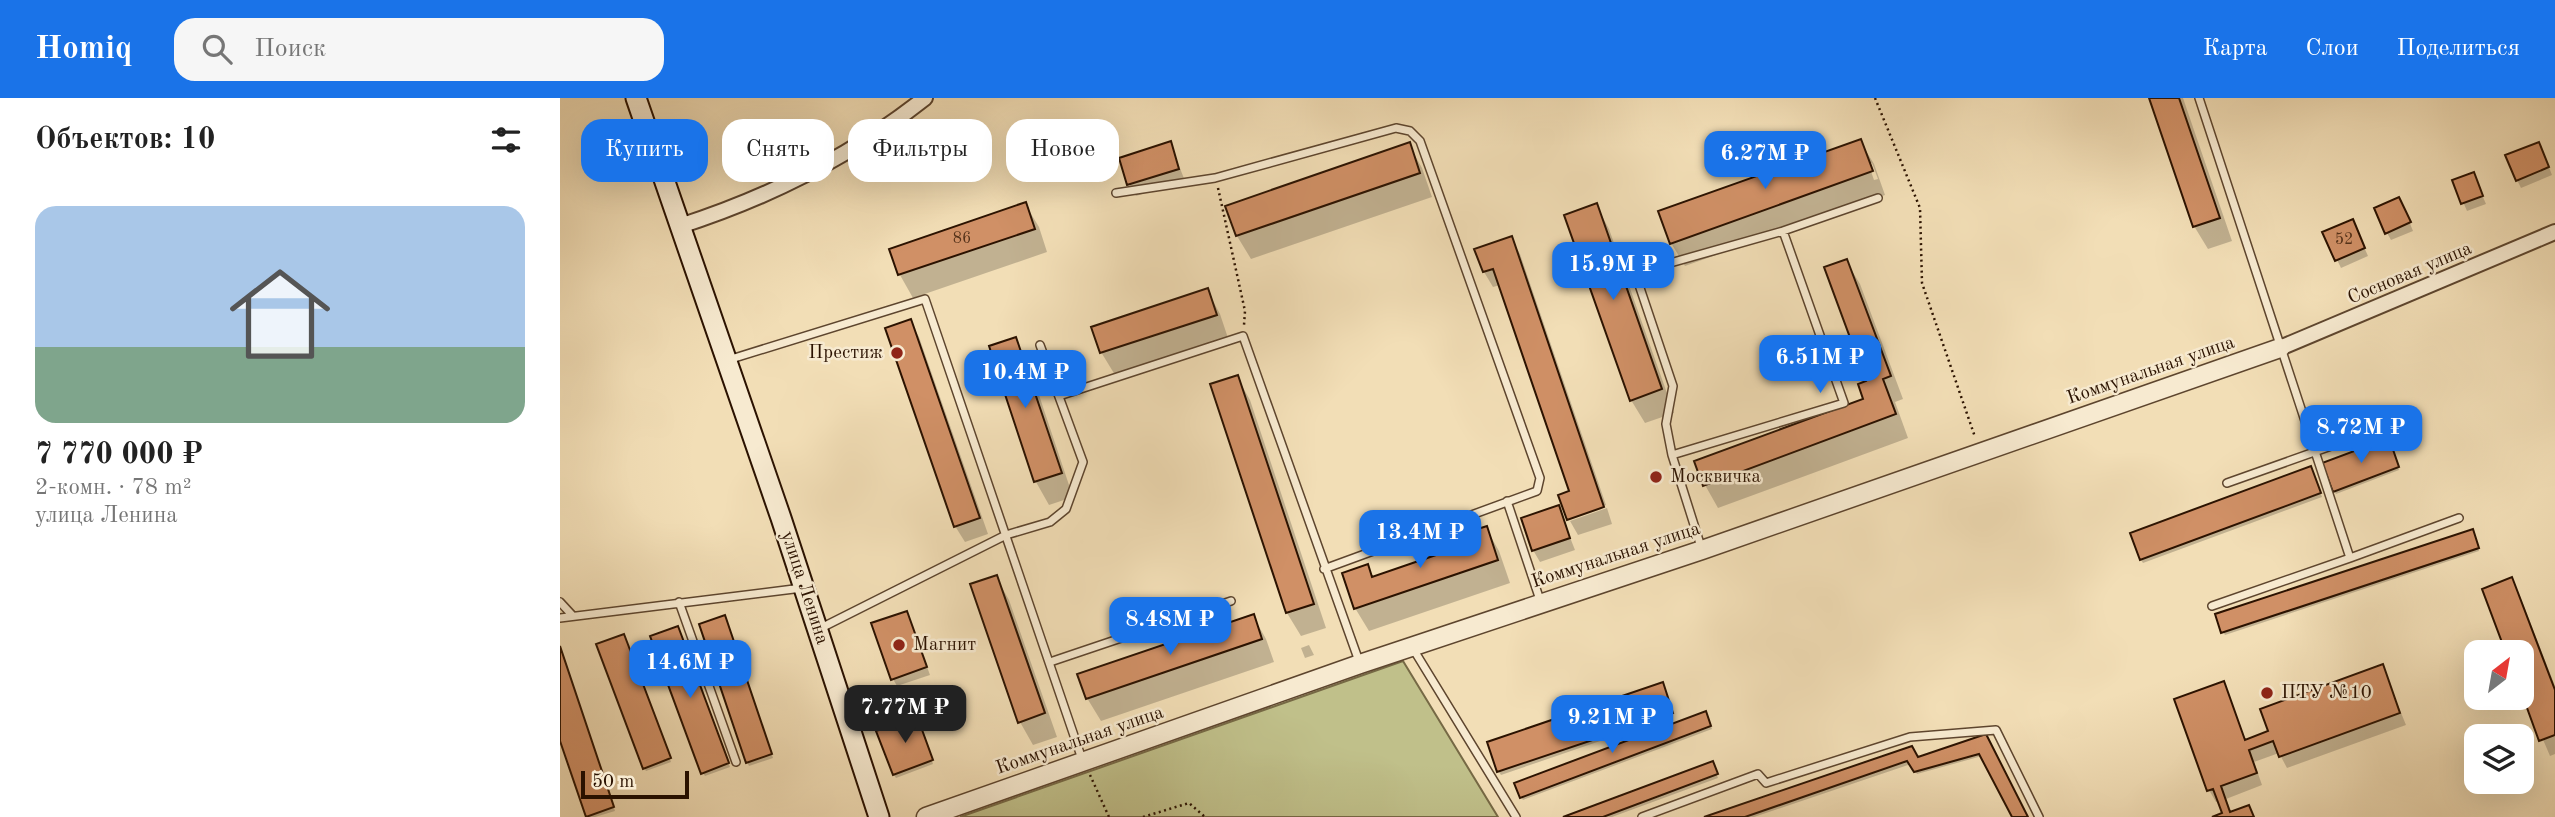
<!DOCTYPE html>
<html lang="ru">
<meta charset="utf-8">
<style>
:root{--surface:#fff;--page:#f6f6f6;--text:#222;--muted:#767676;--accent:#1a73e8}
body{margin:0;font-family:"Old Standard TT",serif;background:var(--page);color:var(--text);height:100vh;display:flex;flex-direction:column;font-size:26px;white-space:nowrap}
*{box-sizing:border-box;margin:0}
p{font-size:23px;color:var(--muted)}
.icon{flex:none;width:38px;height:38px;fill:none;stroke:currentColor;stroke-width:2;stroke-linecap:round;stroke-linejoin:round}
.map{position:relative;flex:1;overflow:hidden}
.drawer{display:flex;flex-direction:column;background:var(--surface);width:560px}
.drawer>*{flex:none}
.banner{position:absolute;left:21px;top:21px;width:665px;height:63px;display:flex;gap:14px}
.needle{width:46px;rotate:31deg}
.buttons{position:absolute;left:1904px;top:542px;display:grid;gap:14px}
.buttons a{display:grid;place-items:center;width:70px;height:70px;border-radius:14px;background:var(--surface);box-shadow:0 7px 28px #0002;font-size:35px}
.scale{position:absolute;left:21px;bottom:18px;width:108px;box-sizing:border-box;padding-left:7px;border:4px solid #2b1200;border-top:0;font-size:19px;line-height:24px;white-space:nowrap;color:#2b1200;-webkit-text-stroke:5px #f7ead0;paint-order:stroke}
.price{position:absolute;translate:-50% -60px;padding:0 16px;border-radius:14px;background:var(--accent);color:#fff;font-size:23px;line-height:46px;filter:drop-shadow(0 2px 4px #0008)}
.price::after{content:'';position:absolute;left:50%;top:42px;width:21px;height:16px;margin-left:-10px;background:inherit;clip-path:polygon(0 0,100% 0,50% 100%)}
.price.current{background:#222;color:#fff}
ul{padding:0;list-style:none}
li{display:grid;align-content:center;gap:14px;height:371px;padding:0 35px}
li span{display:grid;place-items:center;height:217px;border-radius:21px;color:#555}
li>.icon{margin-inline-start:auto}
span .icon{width:126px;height:126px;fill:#fffc;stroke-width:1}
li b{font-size:30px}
h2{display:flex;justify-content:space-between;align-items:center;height:84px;padding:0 35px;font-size:30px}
.pill{padding:0 24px;border-radius:21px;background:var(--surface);box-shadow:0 7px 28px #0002;font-size:24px;line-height:63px}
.pill.current{background:var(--accent);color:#fff}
header{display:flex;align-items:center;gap:42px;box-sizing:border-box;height:98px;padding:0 35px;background:var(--accent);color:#fff}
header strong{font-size:33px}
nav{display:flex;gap:38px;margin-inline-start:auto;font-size:24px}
.search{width:490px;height:63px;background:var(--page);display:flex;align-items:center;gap:18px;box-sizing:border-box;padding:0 24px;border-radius:21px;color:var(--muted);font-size:26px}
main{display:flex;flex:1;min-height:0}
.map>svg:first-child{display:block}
</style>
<header>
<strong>Homiq</strong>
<div class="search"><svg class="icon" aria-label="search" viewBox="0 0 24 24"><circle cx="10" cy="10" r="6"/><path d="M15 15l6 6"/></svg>Поиск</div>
<nav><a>Карта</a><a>Слои</a><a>Поделиться</a></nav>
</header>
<main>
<section class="drawer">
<h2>Объектов: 10<svg class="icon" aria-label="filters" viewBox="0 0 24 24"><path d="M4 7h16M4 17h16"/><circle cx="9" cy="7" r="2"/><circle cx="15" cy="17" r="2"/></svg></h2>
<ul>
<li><span style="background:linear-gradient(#a9c7e8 65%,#7fa58c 0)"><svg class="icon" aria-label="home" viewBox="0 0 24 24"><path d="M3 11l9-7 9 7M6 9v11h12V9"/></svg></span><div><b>7 770 000 ₽</b><p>2-комн. · 78 m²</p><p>улица Ленина</p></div></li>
</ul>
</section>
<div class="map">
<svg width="1995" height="719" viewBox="0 0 1995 719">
<rect width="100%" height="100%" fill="#f2deb6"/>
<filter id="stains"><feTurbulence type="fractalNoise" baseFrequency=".00286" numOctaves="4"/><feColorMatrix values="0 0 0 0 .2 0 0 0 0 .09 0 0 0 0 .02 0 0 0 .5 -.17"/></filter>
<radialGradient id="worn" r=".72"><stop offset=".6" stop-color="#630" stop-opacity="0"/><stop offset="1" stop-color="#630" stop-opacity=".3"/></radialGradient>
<!-- green -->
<path fill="#c0c08a" stroke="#766945" stroke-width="2" d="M 843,563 L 938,719 L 400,719 Z"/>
<!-- shadow -->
<path fill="#0003" fill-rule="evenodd" d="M 1591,0 L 1623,0 L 1672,143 L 1648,151 L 1634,128 Z
M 1300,43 L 1314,66 L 1325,97 L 1125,168 L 1111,145 ZM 1308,65 L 1312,65 L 1318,81 L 1314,82 Z
M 610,45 L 625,83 L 576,98 L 569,86 Z
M 849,47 L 862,70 L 872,99 L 691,161 L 677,138 L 667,109 Z
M 1983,54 L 1992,77 L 1961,90 L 1957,82 Z
M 1913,76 L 1926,106 L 1907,113 L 1894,83 Z
M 465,106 L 479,129 L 487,154 L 353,200 L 340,177 L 331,152 Z
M 1036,107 L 1049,131 L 1114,315 L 1085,325 L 1071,302 Z
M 1843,108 L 1853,133 L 1831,142 L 1827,135 Z
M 1796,131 L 1808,158 L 1781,170 L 1764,135 Z
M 951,140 L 960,156 L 1046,407 L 1009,422 L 1001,398 L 1011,394 L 940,187 L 933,189 L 924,174 Z
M 1286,163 L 1300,186 L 1343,301 L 1335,304 L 1348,340 L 1158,410 L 1145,387 L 1305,302 L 1309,284 Z
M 647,192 L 660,216 L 668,240 L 555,277 L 541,254 Z
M 350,223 L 359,239 L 428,436 L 405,444 L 395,428 Z
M 455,241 L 468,264 L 513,399 L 489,407 L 476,384 L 431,249 Z
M 677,279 L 690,302 L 766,530 L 741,538 L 727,515 L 652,288 Z
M 1830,346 L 1839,372 L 1776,396 L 1774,393 Z
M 1752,373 L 1762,399 L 1583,465 L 1581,462 L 1572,436 Z
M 998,409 L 1015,452 L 980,464 L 973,452 Z
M 1047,410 L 1052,426 L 1018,437 L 1010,423 Z
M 926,430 L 939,453 L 950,485 L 809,533 L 795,510 L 807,468 L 814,480 L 908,448 Z
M 1914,436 L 1919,453 L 1665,537 L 1663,534 Z
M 436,479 L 449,502 L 497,639 L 473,647 L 460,624 Z
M 1951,482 L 1960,498 L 1995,588 L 1995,656 L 1990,658 L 1962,592 L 1962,555 Z
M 693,518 L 706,541 L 714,564 L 541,623 L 527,600 Z
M 350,522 L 370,577 L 337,588 L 333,581 Z
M 166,523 L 213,660 L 189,668 L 187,664 Z
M 119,533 L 170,669 L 145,678 L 143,675 Z
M 65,541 L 111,664 L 86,673 L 84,670 Z
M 749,547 L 754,557 L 745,560 L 741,550 Z
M 0,550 L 55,713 L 35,719 L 28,719 L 0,638 Z
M 1822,568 L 1846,627 L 1727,670 L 1719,655 L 1694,664 L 1702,687 L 1666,701 L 1672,715 L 1689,709 L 1694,719 L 1657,719 L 1664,716 L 1659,703 L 1656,704 L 1649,692 L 1663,585 L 1686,643 L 1710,634 Z
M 1104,590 L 1113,618 L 941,677 L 939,674 L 929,645 Z
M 1147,618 L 1152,631 L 963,702 L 961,699 Z
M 358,623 L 373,666 L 336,680 L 334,677 Z
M 1426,638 L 1467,719 L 1454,719 L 1422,658 L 1357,676 L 1351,666 L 1194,719 L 1148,719 L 1351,650 L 1357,661 Z
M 1154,669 L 1158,680 L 1052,719 L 1008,719 Z"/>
<!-- building -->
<path fill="#d09066" stroke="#2b1200" stroke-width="2" d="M 1589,0 L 1619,0 L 1660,120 L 1633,129 Z
M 1301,41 L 1313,73 L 1110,146 L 1098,113 Z
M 611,43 L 619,71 L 567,87 L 559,60 Z
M 850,44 L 860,75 L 676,138 L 665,108 Z
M 1979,44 L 1989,69 L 1956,83 L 1945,57 Z
M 1914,74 L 1923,98 L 1901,106 L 1892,82 Z
M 1839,99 L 1851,124 L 1825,136 L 1814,110 Z
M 466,104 L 475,131 L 338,177 L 329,151 Z
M 1037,105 L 1102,291 L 1070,303 L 1004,117 Z
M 1793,121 L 1805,150 L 1775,163 L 1762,134 Z
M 952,138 L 1044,409 L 1007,422 L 998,397 L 1009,393 L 933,171 L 923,174 L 914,151 Z
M 1287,161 L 1331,278 L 1323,281 L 1336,316 L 1143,388 L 1134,363 L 1303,301 L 1298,286 L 1306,283 L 1264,169 Z
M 648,190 L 657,217 L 540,255 L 531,229 Z
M 351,221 L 420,420 L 394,429 L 325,230 Z
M 456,239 L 502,375 L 474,384 L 429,248 Z
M 678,277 L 754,506 L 726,515 L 650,286 Z
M 1829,340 L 1839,369 L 1773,394 L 1762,365 Z
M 1751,368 L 1761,395 L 1580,462 L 1570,435 Z
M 999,407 L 1010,440 L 972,453 L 961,420 Z
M 927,428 L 938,462 L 794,511 L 782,475 L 808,466 L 812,479 L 905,447 L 902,436 Z
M 1913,431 L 1919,450 L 1661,535 L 1655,516 Z
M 437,477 L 485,615 L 458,625 L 410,486 Z
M 1952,479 L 1995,592 L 1995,637 L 1979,643 L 1962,596 L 1962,555 L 1946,555 L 1922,491 Z
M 347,513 L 367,569 L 331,582 L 311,525 Z
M 694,516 L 702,541 L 526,601 L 517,576 Z
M 165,517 L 212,656 L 186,665 L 139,526 Z
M 118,528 L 169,665 L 141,676 L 90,538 Z
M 64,536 L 111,660 L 83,671 L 36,546 Z
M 0,548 L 54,709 L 26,719 L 0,643 Z
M 1823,566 L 1840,615 L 1719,659 L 1713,643 L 1689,652 L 1697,675 L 1661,688 L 1670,714 L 1689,707 L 1694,719 L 1652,719 L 1662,715 L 1653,691 L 1647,693 L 1614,601 L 1664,583 L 1685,642 L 1708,633 L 1700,611 Z
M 1103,584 L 1113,615 L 937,674 L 927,644 Z
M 1146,613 L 1151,628 L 960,700 L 954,685 Z
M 357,618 L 373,662 L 333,677 L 316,633 Z
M 1426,636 L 1468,719 L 1452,719 L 1419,656 L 1354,674 L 1347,663 L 1185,719 L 1144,719 L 1352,648 L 1358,659 Z
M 1153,663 L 1158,676 L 1043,719 L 1003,719 Z"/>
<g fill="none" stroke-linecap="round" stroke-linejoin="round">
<!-- service casing -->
<g stroke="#5d452e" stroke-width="10">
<path id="service" d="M 1639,0 L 1790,460 L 1899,420
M 556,95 L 655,80 L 836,30 L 850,33 L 860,43 L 980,380 L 977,393 L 764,471
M 1223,133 L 1318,100
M 168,262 L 365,201 L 523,664
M 499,298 L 683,238 L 800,566
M 1112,357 L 1284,305 L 1223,133 L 1075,175 L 1113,288 L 1106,326 L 1112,357 L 1142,452
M 1667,385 L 1805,336
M 947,403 L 981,505
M 0,504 L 12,517
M 119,504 L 176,664
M 1652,508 L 1790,460
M 0,520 L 242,490
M 259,531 L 446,437 L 490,424 L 506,411 L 523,364 L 480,247
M 852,549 L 956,719
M 490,564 L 671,503
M 1082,719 L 1198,676 L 1206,685 L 1350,639 L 1436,632 L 1479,719"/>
</g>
<!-- minor casing -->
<g stroke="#5d452e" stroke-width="18">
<path id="minor" d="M 120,128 C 207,100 293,57 365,0
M 1720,250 L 1995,134"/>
</g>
<!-- tertiary casing -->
<g stroke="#5d452e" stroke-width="21">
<path id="tertiary" d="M 366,719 L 800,566 L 1142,452 L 1720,250"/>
</g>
<!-- secondary casing -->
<g stroke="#2b1200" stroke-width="23">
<path id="secondary" d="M 76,0 L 221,420 L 319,719"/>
</g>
<!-- path -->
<path stroke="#2b1200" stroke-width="2.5" stroke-dasharray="2 3.5" stroke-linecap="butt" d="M 1315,0 L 1360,110 L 1362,185 L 1415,339
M 658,90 L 685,213 L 684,227
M 530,677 L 549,719
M 583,719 L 629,705 L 645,719"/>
<!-- service -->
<use href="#service" stroke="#f7ead0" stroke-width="7"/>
<!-- minor -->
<use href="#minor" stroke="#f7ead0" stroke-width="14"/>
<!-- tertiary -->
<use href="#tertiary" stroke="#f7ead0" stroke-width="18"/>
<!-- secondary -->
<use href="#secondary" stroke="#f7ead0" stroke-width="19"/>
</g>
<!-- markers -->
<g fill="#8f2418" stroke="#f7ead0" stroke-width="2.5">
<circle cx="337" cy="255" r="7"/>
<circle cx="1096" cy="379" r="7"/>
<circle cx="339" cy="547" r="7"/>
<circle cx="1707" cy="595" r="7"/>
</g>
<g text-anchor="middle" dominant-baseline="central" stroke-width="5" stroke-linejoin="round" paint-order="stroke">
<!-- number labels -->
<g font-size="16" fill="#54321a">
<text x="402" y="141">86</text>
<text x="1784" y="142">52</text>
</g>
<!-- street labels -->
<g font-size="19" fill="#2b1200" stroke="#f7ead0">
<text transform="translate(1850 176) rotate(-23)">Сосновая улица</text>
<text transform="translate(1591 273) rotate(-19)">Коммунальная улица</text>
<text transform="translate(1056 458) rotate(-18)">Коммунальная улица</text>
<text transform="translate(244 490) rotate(72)">улица Ленина</text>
<text transform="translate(520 643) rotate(-19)">Коммунальная улица</text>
</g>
<!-- poi labels -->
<g font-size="19" fill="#2b1200" stroke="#f7ead0" text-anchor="start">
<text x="323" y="255" text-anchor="end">Престиж</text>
<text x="1110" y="379">Москвичка</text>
<text x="353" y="547">Магнит</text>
<text x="1721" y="595">ПТУ №10</text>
</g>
</g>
<rect width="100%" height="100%" filter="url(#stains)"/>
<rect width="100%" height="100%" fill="url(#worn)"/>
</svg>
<div class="buttons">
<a><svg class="needle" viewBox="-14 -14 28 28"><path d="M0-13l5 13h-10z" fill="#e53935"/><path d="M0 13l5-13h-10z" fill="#767676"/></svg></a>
<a><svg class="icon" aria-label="layers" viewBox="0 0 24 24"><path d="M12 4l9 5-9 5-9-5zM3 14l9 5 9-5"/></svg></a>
</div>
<div class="scale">50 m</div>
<b class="price" style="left:1205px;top:93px">6.27M ₽</b>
<b class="price" style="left:1053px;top:204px">15.9M ₽</b>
<b class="price" style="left:1260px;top:297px">6.51M ₽</b>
<b class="price" style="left:465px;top:312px">10.4M ₽</b>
<b class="price" style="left:1801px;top:367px">8.72M ₽</b>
<b class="price" style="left:860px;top:472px">13.4M ₽</b>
<b class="price" style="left:610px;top:559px">8.48M ₽</b>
<b class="price" style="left:130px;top:602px">14.6M ₽</b>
<b class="price current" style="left:345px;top:647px">7.77M ₽</b>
<b class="price" style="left:1052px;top:657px">9.21M ₽</b>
<div class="banner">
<a class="pill current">Купить</a>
<a class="pill">Снять</a>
<a class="pill">Фильтры</a>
<a class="pill">Новое</a>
</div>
</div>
</main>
